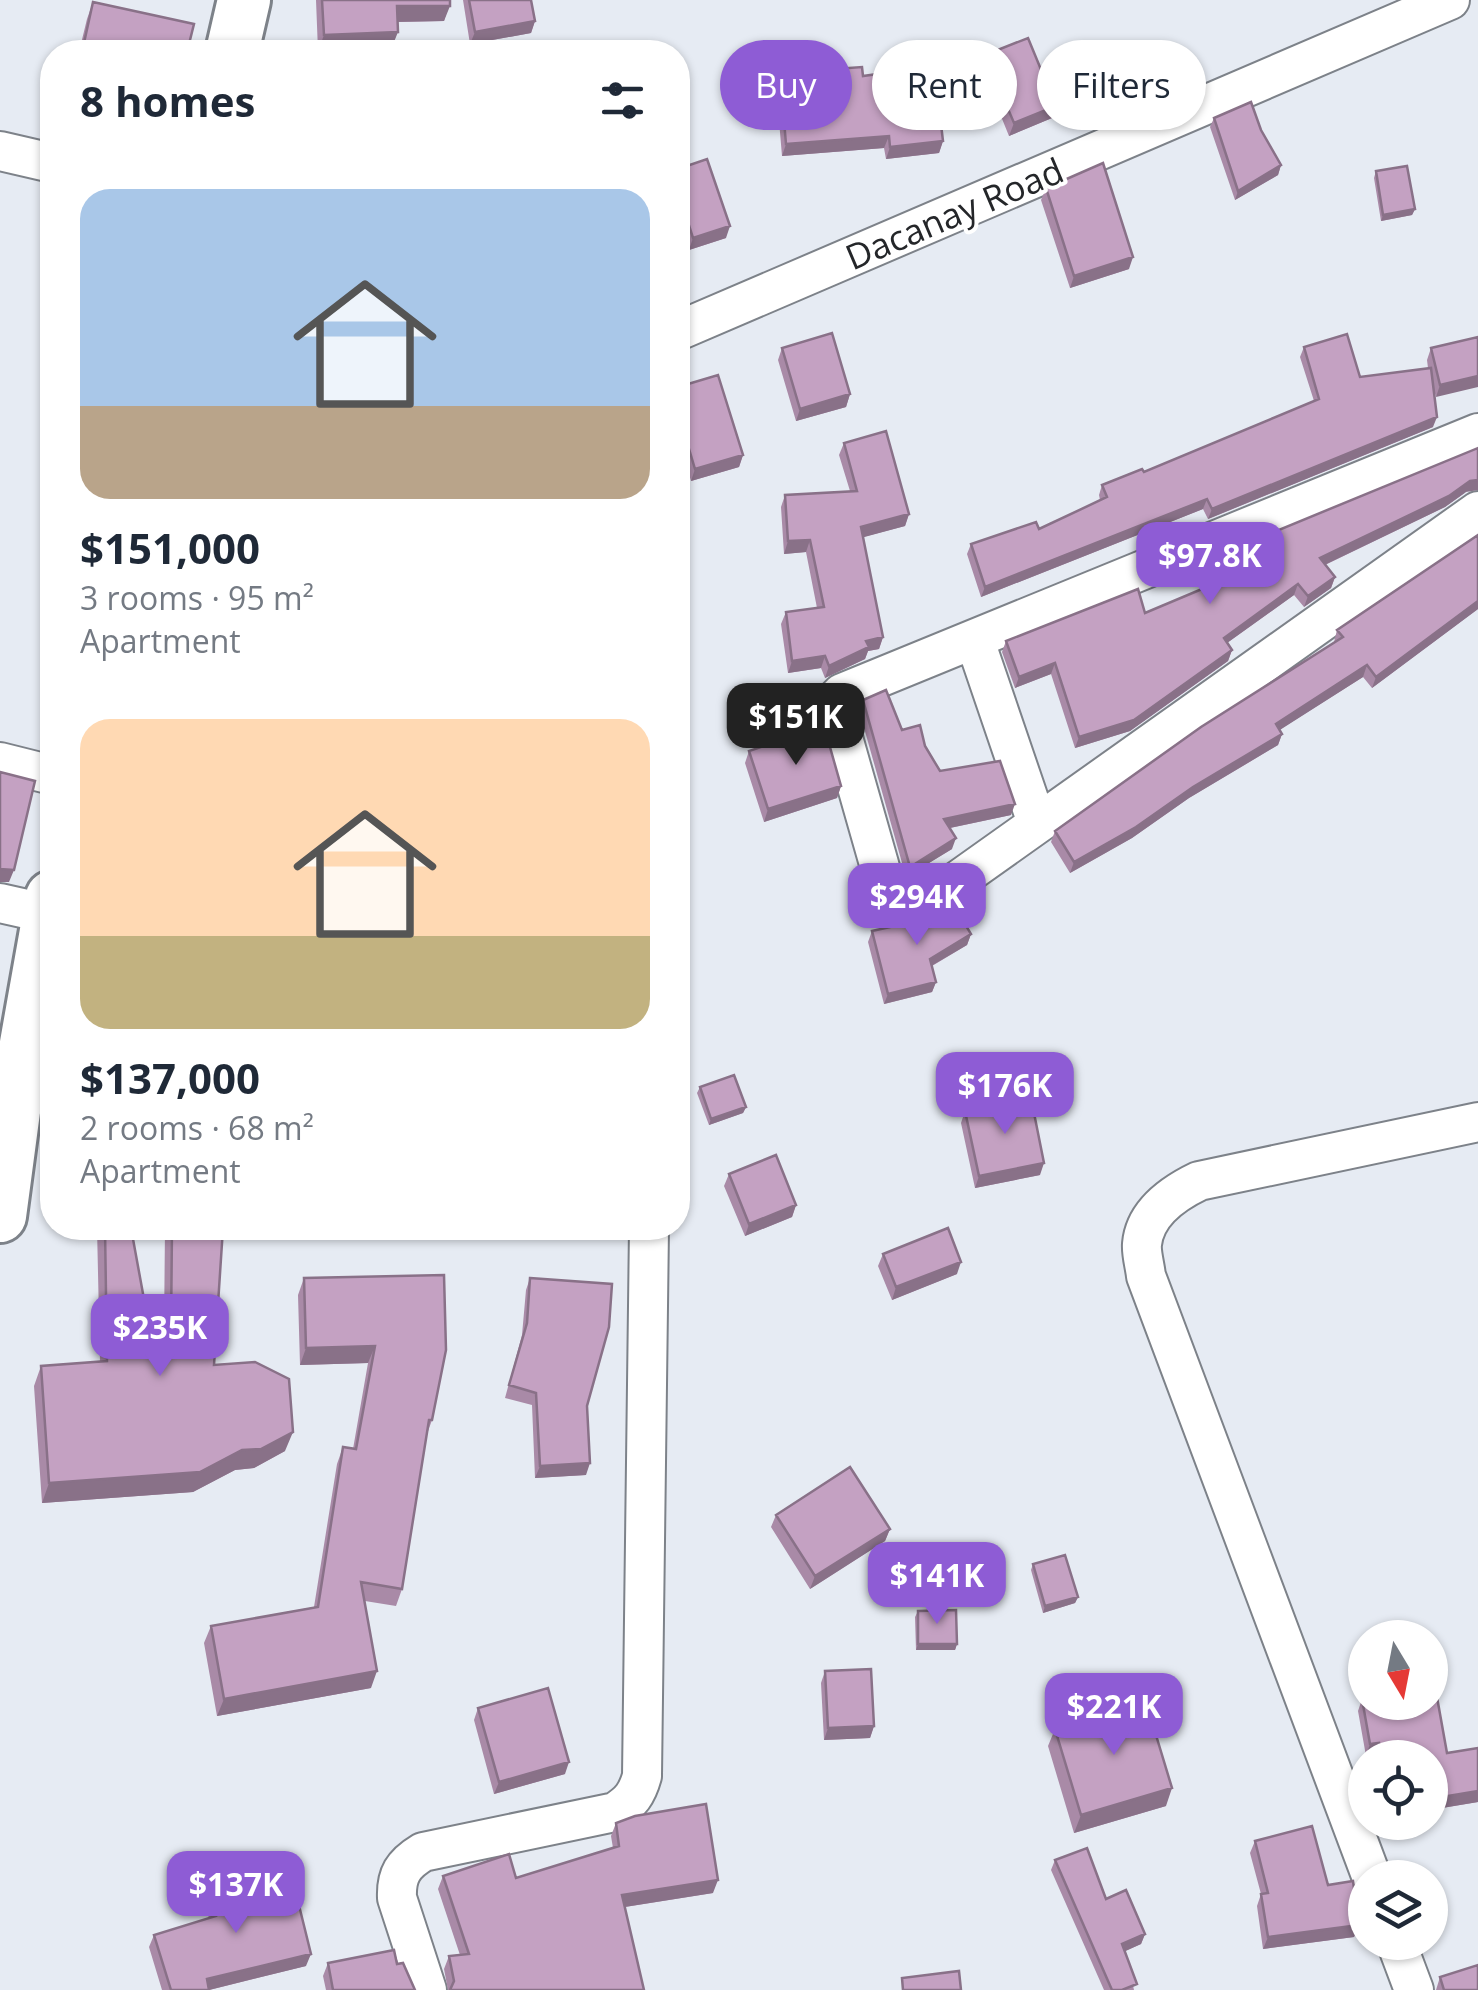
<!DOCTYPE html>
<meta charset="utf-8">
<style>
:root{--surface:#fff;--page:#f6f6f7;--text:#1f2937;--muted:#747a83;--accent:#8e5cd5}
body{margin:0;font-family:"Open Sans",sans-serif;background:var(--page);color:var(--text);height:100vh;display:flex;flex-direction:column;font-size:38px;white-space:nowrap}
*{box-sizing:border-box;margin:0}
p{font-size:32px;color:var(--muted)}
.icon{flex:none;width:55px;height:55px;fill:none;stroke:currentColor;stroke-width:2;stroke-linecap:round;stroke-linejoin:round}
.map{position:relative;flex:1;overflow:hidden}
.sheet{position:absolute;left:40px;top:40px;width:650px;height:1200px;display:flex;flex-direction:column;background:var(--surface);border-radius:40px;box-shadow:0 2px 8px #0004}
.sheet>*{flex:none}
.banner{position:absolute;left:720px;top:40px;width:608px;height:90px;display:flex;gap:20px}
.needle{width:65px;rotate:170deg}
.buttons{position:absolute;left:1348px;top:1620px;display:grid;gap:20px}
.buttons a{display:grid;place-items:center;width:100px;height:100px;border-radius:50%;background:var(--surface);box-shadow:0 2px 8px #0004;font-size:50px}
.price{position:absolute;translate:-50% -85px;padding:0 22px;border-radius:20px;background:var(--accent);color:#fff;font-size:32px;line-height:65px;filter:drop-shadow(0 2px 5px #0008)}
.price::after{content:'';position:absolute;left:50%;top:60px;width:30px;height:22px;margin-left:-15px;background:inherit;clip-path:polygon(0 0,100% 0,50% 100%)}
.price.active{background:#222;color:#fff}
ul{padding:0;list-style:none}
li{display:grid;align-content:center;gap:20px;height:530px;padding:0 40px}
li span{display:grid;place-items:center;height:310px;border-radius:30px;color:#555}
li>.icon{margin-inline-start:auto}
span .icon{width:180px;height:180px;fill:#fffc;stroke-width:1}
li b{font-size:42px}
h2{display:flex;justify-content:space-between;align-items:center;height:120px;padding:0 40px;font-size:42px}
.tag{padding:0 35px;border-radius:45px;background:var(--surface);box-shadow:0 2px 8px #0004;font-size:35px;line-height:90px}
.tag.active{background:var(--accent);color:#fff}
.map>svg:first-child{display:block}
</style>
<div class="map">
<svg width="1478" height="1990" viewBox="0 0 1478 1990">
<rect width="100%" height="100%" fill="#e6ebf3"/>
<g fill="none" stroke-linecap="round" stroke-linejoin="round">
<!-- street casing -->
<g stroke="#7d8289" stroke-width="42">
<path id="street" d="M 0,151 L 52,163
M 678,331 L 1450,0
M 1478,433 L 842,693 L 837,698 L 836,713 L 887,892 C 897,909 909,908 926,903 L 1478,511
M 975,641 L 1037,823
M 0,762 L 52,775
M 0,903 L 49,914
M 1372,1878 L 1146,1276 C 1145,1266 1141,1253 1142,1244 C 1145,1213 1174,1193 1199,1181 L 1478,1122
M 1396,1942 L 1414,1990
M 427,1990 L 397,1898 C 396,1875 403,1864 423,1852 L 615,1812 C 631,1802 637,1794 642,1776 L 649,1228"/>
</g>
<!-- secondary casing -->
<g stroke="#7d8289" stroke-width="58">
<path id="secondary" d="M 232,52 L 244,0
M 0,1216 L 14,1111 L 52,897"/>
</g>
<!-- street -->
<use href="#street" stroke="#fff" stroke-width="38"/>
<!-- secondary -->
<use href="#secondary" stroke="#fff" stroke-width="52"/>
</g>
<!-- wall -->
<path fill="#a98aa7" d="M 316,0 L 450,0 L 444,21 L 398,22 L 392,47 L 318,51 Z
M 463,0 L 531,0 L 535,21 L 531,33 L 470,44 Z
M 93,2 L 187,52 L 79,52 L 87,19 Z
M 985,55 L 1056,106 L 1052,118 L 1009,136 L 981,67 Z
M 780,73 L 863,76 L 943,141 L 939,153 L 886,159 L 884,148 L 782,156 L 776,85 Z
M 1214,118 L 1281,165 L 1278,175 L 1235,200 L 1210,127 Z
M 678,169 L 726,238 L 689,250 L 678,216 Z
M 1376,171 L 1415,209 L 1412,215 L 1381,221 L 1374,178 Z
M 1046,188 L 1129,269 L 1070,288 L 1041,200 Z
M 1478,337 L 1436,397 L 1433,386 L 1433,427 L 1208,519 L 1203,509 L 981,597 L 967,554 L 971,544 L 1039,529 L 1100,500 L 1099,495 L 1102,485 L 1144,472 L 1314,401 L 1300,357 L 1304,347 L 1360,377 L 1428,368 L 1427,360 L 1431,348 Z
M 782,348 L 850,394 L 846,407 L 796,421 L 778,360 Z
M 678,387 L 743,455 L 739,467 L 691,481 L 678,438 Z
M 844,443 L 909,514 L 905,526 L 863,537 L 883,637 L 879,649 L 868,651 L 865,659 L 825,678 L 821,668 L 788,673 L 781,624 L 786,612 L 817,608 L 806,552 L 784,554 L 781,507 L 785,495 L 850,491 L 839,455 Z
M 1466,492 L 1445,507 L 1325,565 L 1335,577 L 1331,588 L 1304,607 L 1294,595 L 1227,643 L 1232,650 L 1228,661 L 1130,731 L 1075,748 L 1051,674 L 1015,688 L 1002,652 L 1006,641 L 1145,613 L 1233,576 L 1226,560 L 1230,550 Z
M 1478,535 L 1478,609 L 1372,688 L 1363,677 L 1279,730 L 1282,734 L 1278,745 L 1189,798 L 1132,838 L 1070,873 L 1051,842 L 1055,831 L 1334,642 L 1337,630 Z
M 863,700 L 925,746 L 940,771 L 1011,815 L 950,828 L 952,849 L 906,877 L 859,710 Z
M 749,751 L 841,786 L 837,798 L 764,822 L 745,763 Z
M 872,931 L 971,934 L 967,945 L 932,966 L 936,982 L 932,992 L 884,1004 L 868,942 Z
M 700,1087 L 746,1107 L 743,1113 L 709,1125 L 697,1093 Z
M 965,1111 L 1040,1175 L 975,1188 L 961,1123 Z
M 729,1174 L 796,1205 L 792,1217 L 745,1236 L 724,1186 Z
M 97,1228 L 131,1228 L 150,1332 L 164,1331 L 165,1228 L 223,1228 L 214,1365 L 285,1451 L 254,1468 L 235,1470 L 193,1492 L 42,1503 L 34,1386 L 41,1366 L 100,1362 Z
M 883,1254 L 957,1274 L 892,1300 L 878,1266 Z
M 444,1275 L 432,1420 L 427,1434 L 402,1589 L 396,1606 L 365,1601 L 371,1688 L 217,1716 L 204,1643 L 211,1626 L 314,1607 L 337,1464 L 343,1447 L 353,1449 L 368,1363 L 300,1365 L 298,1295 L 304,1278 Z
M 530,1278 L 587,1406 L 586,1475 L 535,1478 L 532,1405 L 505,1398 L 522,1335 L 526,1290 Z
M 776,1515 L 890,1529 L 885,1541 L 810,1589 L 771,1527 Z
M 1033,1564 L 1078,1597 L 1075,1603 L 1043,1613 L 1031,1570 Z
M 918,1611 L 957,1644 L 955,1650 L 916,1650 L 915,1617 Z
M 825,1671 L 874,1726 L 870,1738 L 824,1740 L 821,1683 Z
M 1362,1699 L 1447,1753 L 1478,1748 L 1478,1802 L 1430,1810 L 1430,1758 L 1375,1758 L 1374,1755 L 1366,1756 L 1358,1711 Z
M 478,1708 L 565,1774 L 494,1794 L 474,1720 Z
M 1055,1729 L 1166,1806 L 1074,1833 L 1048,1746 Z
M 616,1823 L 713,1893 L 625,1907 L 644,1990 L 448,1990 L 444,1969 L 449,1956 L 460,1955 L 438,1889 L 443,1876 L 516,1878 L 613,1848 L 611,1836 Z
M 1255,1841 L 1328,1885 L 1359,1925 L 1354,1937 L 1263,1949 L 1257,1906 L 1261,1894 L 1250,1853 Z
M 1055,1860 L 1106,1899 L 1145,1934 L 1141,1944 L 1125,1951 L 1134,1990 L 1104,1990 L 1051,1870 Z
M 211,1897 L 306,1966 L 209,1990 L 162,1990 L 149,1947 L 154,1935 L 209,1918 L 206,1909 Z
M 328,1963 L 397,1964 L 415,1990 L 326,1990 L 323,1976 Z
M 1440,1977 L 1478,1990 L 1436,1990 Z"/>
<!-- shaded-wall -->
<path fill="#897188" d="M 397,6 L 450,6 L 444,21 L 391,22 Z
M 535,21 L 531,33 L 470,44 L 475,32 Z
M 398,32 L 392,47 L 318,51 L 324,35 Z
M 1056,106 L 1052,118 L 1009,136 L 1014,123 Z
M 889,136 L 884,148 L 782,156 L 786,144 Z
M 943,141 L 939,153 L 886,159 L 890,147 Z
M 1281,165 L 1278,175 L 1235,200 L 1238,191 Z
M 1415,209 L 1412,215 L 1381,221 L 1383,215 Z
M 730,226 L 726,238 L 689,250 L 693,238 Z
M 1133,257 L 1129,269 L 1070,288 L 1074,276 Z
M 1478,376 L 1478,387 L 1436,397 L 1440,385 Z
M 850,394 L 846,407 L 796,421 L 800,409 Z
M 1437,417 L 1433,427 L 1208,519 L 1212,509 Z
M 743,455 L 739,467 L 691,481 L 695,469 Z
M 1478,480 L 1478,490 L 1466,492 L 1445,507 L 1316,569 L 1320,558 L 1470,481 Z
M 1207,499 L 1203,509 L 981,597 L 985,587 Z
M 909,514 L 905,526 L 857,539 L 861,527 Z
M 810,540 L 806,552 L 784,554 L 788,541 Z
M 1335,577 L 1331,588 L 1304,607 L 1308,596 Z
M 1298,584 L 1294,595 L 1220,648 L 1224,638 Z
M 1478,601 L 1478,609 L 1372,688 L 1376,677 Z
M 883,637 L 879,649 L 868,651 L 865,659 L 825,678 L 829,666 L 866,641 Z
M 1232,650 L 1228,661 L 1130,731 L 1075,748 L 1079,737 Z
M 825,656 L 821,668 L 788,673 L 792,661 Z
M 1055,663 L 1051,674 L 1015,688 L 1019,677 Z
M 1367,665 L 1363,677 L 1272,735 L 1276,724 Z
M 1282,734 L 1278,745 L 1189,798 L 1132,838 L 1070,873 L 1074,862 L 1193,787 Z
M 841,786 L 837,798 L 764,822 L 768,809 Z
M 1015,804 L 1011,815 L 940,830 L 944,819 Z
M 956,838 L 952,849 L 906,877 L 910,867 Z
M 0,869 L 14,870 L 9,882 L 0,882 Z
M 971,934 L 967,945 L 926,969 L 930,959 Z
M 936,982 L 932,992 L 884,1004 L 888,994 Z
M 746,1107 L 743,1113 L 709,1125 L 711,1119 Z
M 1044,1163 L 1040,1175 L 975,1188 L 979,1176 Z
M 796,1205 L 792,1217 L 745,1236 L 749,1224 Z
M 961,1262 L 957,1274 L 892,1300 L 896,1287 Z
M 375,1346 L 368,1363 L 300,1365 L 306,1348 Z
M 293,1432 L 285,1451 L 254,1468 L 235,1470 L 193,1492 L 42,1503 L 49,1483 L 242,1450 Z
M 590,1463 L 586,1475 L 535,1478 L 540,1466 Z
M 890,1529 L 885,1541 L 810,1589 L 815,1576 Z
M 1078,1597 L 1075,1603 L 1043,1613 L 1045,1606 Z
M 918,1644 L 957,1644 L 955,1650 L 916,1650 Z
M 377,1671 L 371,1688 L 217,1716 L 224,1699 Z
M 874,1726 L 870,1738 L 824,1740 L 828,1728 Z
M 1379,1743 L 1374,1755 L 1366,1756 L 1370,1744 Z
M 569,1762 L 565,1774 L 494,1794 L 499,1782 Z
M 1172,1788 L 1166,1806 L 1074,1833 L 1081,1815 Z
M 1478,1791 L 1478,1802 L 1430,1810 L 1430,1799 Z
M 718,1880 L 713,1893 L 618,1908 L 622,1895 Z
M 1359,1925 L 1354,1937 L 1263,1949 L 1268,1937 Z
M 1145,1934 L 1141,1944 L 1119,1954 L 1122,1944 Z
M 311,1954 L 306,1966 L 209,1990 L 207,1979 Z"/>
<!-- building -->
<path fill="#c4a1c2" stroke="#897188" stroke-width="2.5" d="M 322,0 L 450,0 L 450,6 L 397,6 L 398,32 L 324,35 Z
M 469,0 L 531,0 L 535,21 L 475,32 Z
M 93,2 L 194,24 L 187,52 L 82,52 Z
M 1028,38 L 1056,106 L 1014,123 L 985,55 Z
M 934,66 L 943,141 L 890,147 L 889,136 L 786,144 L 780,73 L 862,67 L 863,76 Z
M 1251,102 L 1261,130 L 1281,165 L 1238,191 L 1214,118 Z
M 707,159 L 730,226 L 693,238 L 678,191 L 678,169 Z
M 1103,163 L 1133,257 L 1074,276 L 1046,188 Z
M 1407,166 L 1415,209 L 1383,215 L 1376,171 Z
M 832,333 L 850,394 L 800,409 L 782,348 Z
M 1347,334 L 1360,377 L 1431,368 L 1437,417 L 1212,509 L 1207,499 L 985,587 L 971,544 L 1036,522 L 1039,529 L 1107,497 L 1102,485 L 1142,469 L 1144,472 L 1319,399 L 1304,347 Z
M 1478,337 L 1478,376 L 1440,385 L 1431,348 Z
M 718,375 L 743,455 L 695,469 L 678,412 L 678,387 Z
M 886,431 L 909,514 L 861,527 L 883,637 L 866,641 L 869,647 L 829,666 L 825,656 L 792,661 L 786,612 L 824,607 L 810,540 L 788,541 L 785,495 L 857,491 L 844,443 Z
M 1478,448 L 1478,480 L 1470,481 L 1449,496 L 1320,558 L 1335,577 L 1308,596 L 1298,584 L 1224,638 L 1232,650 L 1134,720 L 1079,737 L 1055,663 L 1019,677 L 1006,641 L 1138,589 L 1145,613 L 1240,573 L 1230,550 Z
M 1478,535 L 1478,601 L 1376,677 L 1367,665 L 1276,724 L 1282,734 L 1193,787 L 1136,827 L 1074,862 L 1055,831 L 1201,727 L 1343,637 L 1337,630 Z
M 886,690 L 902,730 L 920,725 L 925,746 L 940,771 L 1000,761 L 1015,804 L 944,819 L 956,838 L 910,867 L 863,700 Z
M 824,726 L 841,786 L 768,809 L 749,751 Z
M 0,772 L 35,781 L 14,870 L 0,869 Z
M 953,904 L 971,934 L 930,959 L 936,982 L 888,994 L 872,931 L 899,925 L 910,918 L 936,914 Z
M 734,1075 L 746,1107 L 711,1119 L 700,1087 Z
M 1031,1098 L 1044,1163 L 979,1176 L 965,1111 Z
M 776,1155 L 796,1205 L 749,1224 L 729,1174 Z
M 105,1228 L 131,1228 L 150,1332 L 171,1330 L 172,1228 L 223,1228 L 214,1365 L 255,1362 L 289,1379 L 293,1432 L 261,1449 L 242,1450 L 200,1472 L 49,1483 L 41,1366 L 107,1361 Z
M 948,1228 L 961,1262 L 896,1287 L 883,1254 Z
M 444,1275 L 446,1350 L 432,1420 L 429,1420 L 402,1589 L 361,1582 L 377,1671 L 224,1699 L 211,1626 L 318,1607 L 343,1447 L 356,1449 L 375,1346 L 306,1348 L 304,1278 Z
M 530,1278 L 612,1284 L 609,1327 L 587,1406 L 590,1463 L 540,1466 L 536,1393 L 509,1385 L 527,1323 Z
M 850,1467 L 890,1529 L 815,1576 L 776,1515 Z
M 1065,1555 L 1078,1597 L 1045,1606 L 1033,1564 Z
M 956,1610 L 957,1644 L 918,1644 L 918,1611 Z
M 871,1669 L 874,1726 L 828,1728 L 825,1671 Z
M 1435,1686 L 1447,1753 L 1478,1748 L 1478,1791 L 1430,1799 L 1430,1758 L 1381,1758 L 1379,1743 L 1370,1744 L 1362,1699 L 1365,1699 L 1365,1702 L 1430,1702 L 1430,1687 Z
M 548,1688 L 569,1762 L 499,1782 L 478,1708 Z
M 1146,1702 L 1172,1788 L 1081,1815 L 1055,1729 Z
M 706,1804 L 718,1880 L 622,1895 L 644,1990 L 450,1990 L 454,1981 L 449,1956 L 469,1954 L 443,1876 L 509,1854 L 516,1878 L 619,1846 L 616,1823 L 635,1816 Z
M 1312,1826 L 1328,1885 L 1353,1881 L 1359,1925 L 1268,1937 L 1261,1894 L 1268,1893 L 1255,1841 Z
M 1087,1848 L 1106,1899 L 1126,1890 L 1145,1934 L 1122,1944 L 1137,1984 L 1122,1990 L 1112,1990 L 1055,1860 Z
M 292,1877 L 311,1954 L 207,1979 L 209,1990 L 171,1990 L 154,1935 L 216,1916 L 211,1897 Z
M 394,1950 L 397,1964 L 403,1963 L 415,1990 L 333,1990 L 328,1963 Z
M 1478,1965 L 1478,1990 L 1444,1990 L 1440,1977 Z
M 959,1971 L 961,1990 L 903,1990 L 902,1978 Z"/>
<g text-anchor="middle" dominant-baseline="central" stroke-width="8" stroke-linejoin="round" paint-order="stroke">
<!-- street labels -->
<g font-size="35" fill="#242629" stroke="#fff">
<text transform="translate(954 213) rotate(-23)">Dacanay Road</text>
</g>
</g>
</svg>
<div class="buttons">
<a><svg class="needle" viewBox="-14 -14 28 28"><path d="M0-13l5 13h-10z" fill="#e53935"/><path d="M0 13l5-13h-10z" fill="#747a83"/></svg></a>
<a><svg class="icon" aria-label="locate" viewBox="0 0 24 24"><circle cx="12" cy="12" r="6"/><path d="M12 2v4M12 18v4M2 12h4M18 12h4"/></svg></a>
<a><svg class="icon" aria-label="layers" viewBox="0 0 24 24"><path d="M12 4l9 5-9 5-9-5zM3 14l9 5 9-5"/></svg></a>
</div>
<b class="price" style="left:1210px;top:607px">$97.8K</b>
<b class="price active" style="left:796px;top:768px">$151K</b>
<b class="price" style="left:917px;top:948px">$294K</b>
<b class="price" style="left:1005px;top:1137px">$176K</b>
<b class="price" style="left:160px;top:1379px">$235K</b>
<b class="price" style="left:937px;top:1627px">$141K</b>
<b class="price" style="left:1114px;top:1758px">$221K</b>
<b class="price" style="left:236px;top:1936px">$137K</b>
<div class="banner">
<a class="tag active">Buy</a>
<a class="tag">Rent</a>
<a class="tag">Filters</a>
</div>
<section class="sheet">
<h2>8 homes<svg class="icon" aria-label="filters" viewBox="0 0 24 24"><path d="M4 7h16M4 17h16"/><circle cx="9" cy="7" r="2"/><circle cx="15" cy="17" r="2"/></svg></h2>
<ul>
<li><span style="background:linear-gradient(#a9c7e8 70%,#b9a48a 0)"><svg class="icon" aria-label="home" viewBox="0 0 24 24"><path d="M3 11l9-7 9 7M6 9v11h12V9"/></svg></span><div><b>$151,000</b><p>3 rooms · 95 m²</p><p>Apartment</p></div></li>
<li><span style="background:linear-gradient(#ffd9b3 70%,#c2b280 0)"><svg class="icon" aria-label="home" viewBox="0 0 24 24"><path d="M3 11l9-7 9 7M6 9v11h12V9"/></svg></span><div><b>$137,000</b><p>2 rooms · 68 m²</p><p>Apartment</p></div></li>
</ul>
</section>
</div>
